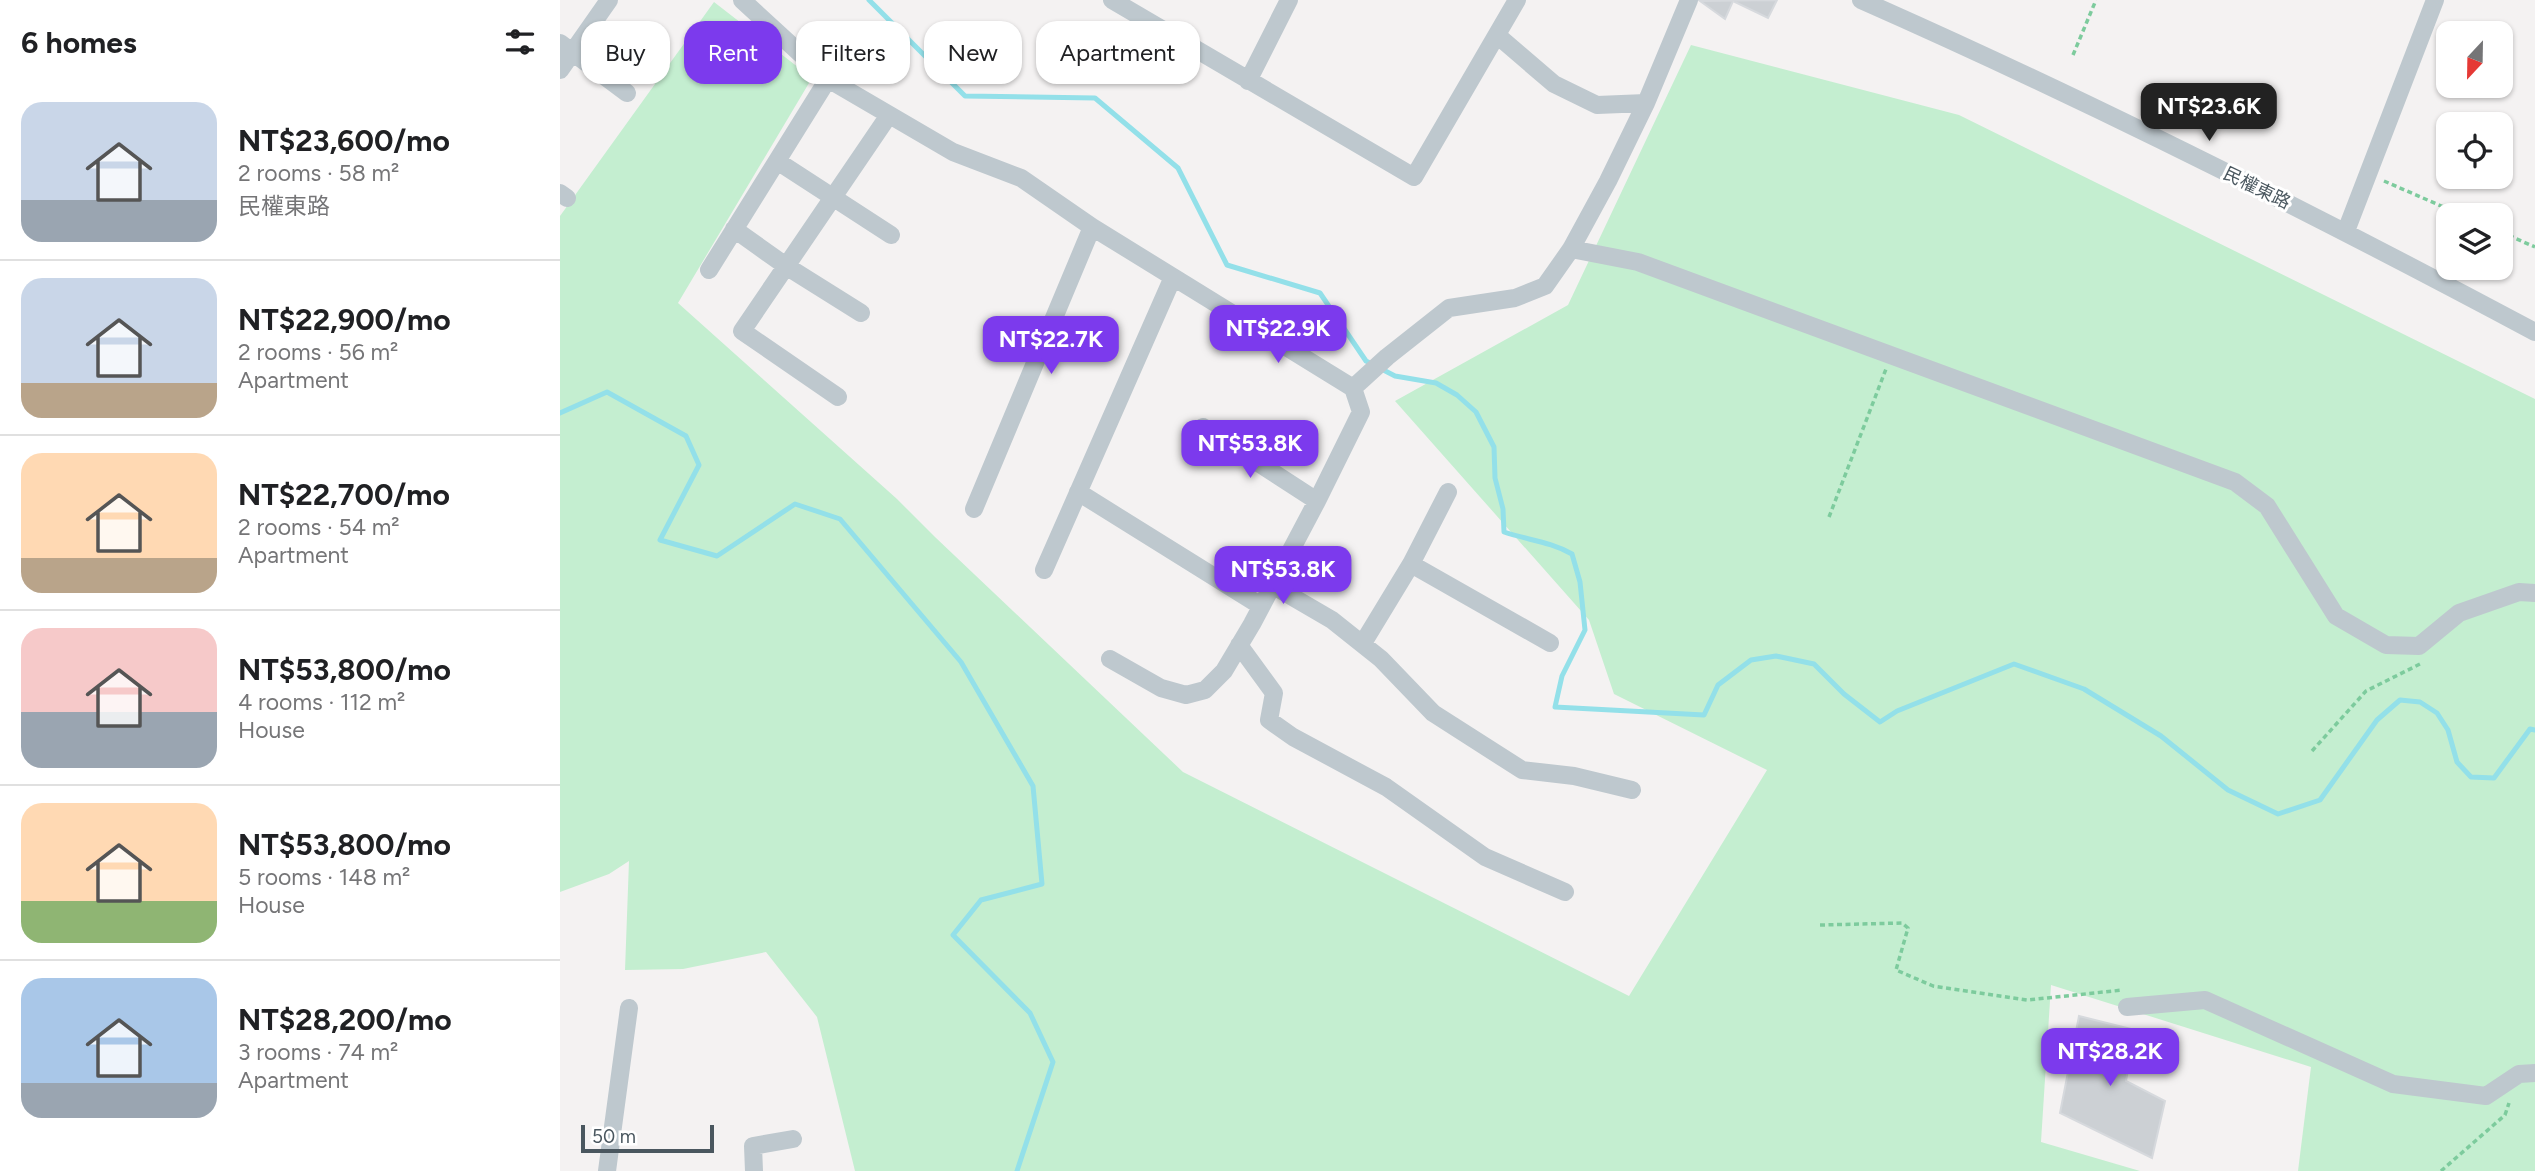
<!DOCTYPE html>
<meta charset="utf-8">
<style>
:root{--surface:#fff;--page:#f6f6f6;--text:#202124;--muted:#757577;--line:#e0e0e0;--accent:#7c3aed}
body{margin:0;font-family:Figtree,"Noto Sans TC",sans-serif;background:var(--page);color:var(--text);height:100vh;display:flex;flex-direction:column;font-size:26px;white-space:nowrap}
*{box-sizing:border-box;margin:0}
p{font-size:23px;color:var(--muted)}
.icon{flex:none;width:38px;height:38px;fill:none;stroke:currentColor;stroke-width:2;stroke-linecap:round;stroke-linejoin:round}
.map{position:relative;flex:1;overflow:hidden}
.panel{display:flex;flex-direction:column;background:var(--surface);width:560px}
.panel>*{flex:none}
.guide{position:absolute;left:21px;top:21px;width:665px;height:63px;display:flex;gap:14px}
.needle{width:46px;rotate:202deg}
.buttons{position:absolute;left:1876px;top:21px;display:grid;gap:14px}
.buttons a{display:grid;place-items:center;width:77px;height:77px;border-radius:14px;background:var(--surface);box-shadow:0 2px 5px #0004;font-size:35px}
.scale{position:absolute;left:21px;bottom:18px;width:133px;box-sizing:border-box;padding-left:7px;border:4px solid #4a575f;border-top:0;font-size:19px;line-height:24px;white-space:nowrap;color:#4a575f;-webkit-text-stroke:5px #fff;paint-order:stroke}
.price{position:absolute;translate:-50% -60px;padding:0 16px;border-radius:14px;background:var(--accent);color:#fff;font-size:23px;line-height:46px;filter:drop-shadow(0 2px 4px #0008)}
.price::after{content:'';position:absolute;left:50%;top:42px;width:21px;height:16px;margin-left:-10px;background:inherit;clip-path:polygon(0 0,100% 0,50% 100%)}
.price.selected{background:#222;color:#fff}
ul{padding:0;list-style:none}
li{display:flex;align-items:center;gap:21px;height:175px;padding:0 21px}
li+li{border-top:2px solid var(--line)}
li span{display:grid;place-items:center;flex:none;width:196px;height:140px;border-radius:21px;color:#555}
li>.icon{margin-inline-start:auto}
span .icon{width:84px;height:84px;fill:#fffc;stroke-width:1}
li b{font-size:30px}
h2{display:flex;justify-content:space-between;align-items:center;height:84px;padding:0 21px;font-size:30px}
.chip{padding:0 24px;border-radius:21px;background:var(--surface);box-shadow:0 2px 5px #0004;font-size:24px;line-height:63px}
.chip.selected{background:var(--accent);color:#fff}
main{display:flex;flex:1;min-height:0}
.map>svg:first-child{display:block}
</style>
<main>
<section class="panel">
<h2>6 homes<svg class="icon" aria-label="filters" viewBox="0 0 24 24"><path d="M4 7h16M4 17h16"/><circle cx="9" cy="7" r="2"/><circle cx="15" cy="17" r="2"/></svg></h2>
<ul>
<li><span style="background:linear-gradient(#c9d6e8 70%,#9aa5b1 0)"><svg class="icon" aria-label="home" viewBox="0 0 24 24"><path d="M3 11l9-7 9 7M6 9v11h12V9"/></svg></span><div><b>NT$23,600/mo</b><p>2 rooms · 58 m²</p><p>民權東路</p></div></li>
<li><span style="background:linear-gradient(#c9d6e8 75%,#b9a48a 0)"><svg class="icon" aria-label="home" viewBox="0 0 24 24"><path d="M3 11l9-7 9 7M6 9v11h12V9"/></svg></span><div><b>NT$22,900/mo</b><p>2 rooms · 56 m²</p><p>Apartment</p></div></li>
<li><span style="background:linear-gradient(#ffd9b3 75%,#b9a48a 0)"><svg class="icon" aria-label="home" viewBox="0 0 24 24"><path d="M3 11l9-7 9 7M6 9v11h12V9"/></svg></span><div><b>NT$22,700/mo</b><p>2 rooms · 54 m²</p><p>Apartment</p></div></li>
<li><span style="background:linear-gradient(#f6c9c9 60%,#9aa5b1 0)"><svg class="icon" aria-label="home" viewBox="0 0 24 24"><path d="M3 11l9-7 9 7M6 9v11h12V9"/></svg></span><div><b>NT$53,800/mo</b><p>4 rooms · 112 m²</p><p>House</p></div></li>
<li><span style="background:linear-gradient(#ffd9b3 70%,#8fb573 0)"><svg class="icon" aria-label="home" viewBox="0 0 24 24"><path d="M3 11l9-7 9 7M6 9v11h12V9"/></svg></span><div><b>NT$53,800/mo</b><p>5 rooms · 148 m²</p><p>House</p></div></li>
<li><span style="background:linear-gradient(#a9c7e8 75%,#9aa5b1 0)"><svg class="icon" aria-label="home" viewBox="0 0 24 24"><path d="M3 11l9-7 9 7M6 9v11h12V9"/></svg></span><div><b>NT$28,200/mo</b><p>3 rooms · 74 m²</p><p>Apartment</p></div></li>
</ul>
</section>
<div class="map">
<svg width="1975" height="1171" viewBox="0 0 1975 1171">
<rect width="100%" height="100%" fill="#f4f2f2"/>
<!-- green -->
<path fill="#c4eed0" d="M 154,2 L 252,78 L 118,303 L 337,499 L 375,537 L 623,772 L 1069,996 L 1207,770 L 1054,694 L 1029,620 L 835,401 L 1008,305 L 1131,45 L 1399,115 L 1975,399 L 1975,1171 L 1738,1171 L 1751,1067 L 1491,985 L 1481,1142 L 1580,1171 L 295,1171 L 257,1017 L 206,952 L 123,969 L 65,970 L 69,861 L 49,874 L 0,892 L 0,216 Z"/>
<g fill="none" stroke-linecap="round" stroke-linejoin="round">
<!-- stream -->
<path stroke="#93e0e9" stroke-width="5" d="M 309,0 L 405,96 L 535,98 L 618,168 L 667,265 L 760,293 L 806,361 L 835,376 L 876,383 L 897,395 L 916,412 L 934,447 L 935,478 L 943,509 L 944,532 C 968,540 991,542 1012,554 L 1020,582 L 1025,630 L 1002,676 L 995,707 L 1144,715 L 1158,685 L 1191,660 L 1216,656 L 1254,664 L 1284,694 L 1320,722 L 1337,711 L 1454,664 L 1524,689 L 1601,736 L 1668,790 L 1718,814 L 1760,800 L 1817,720 L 1840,700 L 1860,702 L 1877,713 L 1888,730 L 1897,762 L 1911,777 L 1934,778 L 1970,729 L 1975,730
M 0,413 L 47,392 L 126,436 L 139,465 L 100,540 L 157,556 L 235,504 L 280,519 L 401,662 L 473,786 L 482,884 L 421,900 L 393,935 L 470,1013 L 493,1062 L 457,1171"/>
</g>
<!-- building -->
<path fill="#ccd0d4" stroke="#d6d9dd" stroke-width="2" d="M 1217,0 L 1208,18 L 1173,1 L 1165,19 L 1140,1 Z
M 1519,1016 L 1575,1030 L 1566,1081 L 1605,1101 L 1592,1158 L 1500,1113 Z"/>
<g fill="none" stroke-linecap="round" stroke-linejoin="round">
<!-- path -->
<path stroke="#7dcb9d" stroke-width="3.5" stroke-dasharray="5 3.5" stroke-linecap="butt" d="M 1513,55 L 1536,0
M 1824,181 L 1902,215
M 1941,232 L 1975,247
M 1269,517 L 1326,369
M 1752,751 L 1806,691 L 1860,664
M 1260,925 L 1342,923 L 1348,928 L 1336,970 L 1373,986 L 1467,1000 L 1563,990
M 1881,1171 L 1945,1115 L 1949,1103"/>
<!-- minor -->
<path stroke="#bec8ce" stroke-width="18" d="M 182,0 L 268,79 L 393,152 L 461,178 L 532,227 L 793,388 L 827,357 L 889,308 L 955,298 L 985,286 L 1011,249 L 1048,181 L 1086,103 L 1129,0
M 552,0 L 854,177 L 957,0
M 1301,0 C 1530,101 1754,214 1975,332
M 938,36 L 994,84 L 1037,105 L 1086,103
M 0,43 L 67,93
M 0,70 L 49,0
M 688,81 L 729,0
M 217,161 L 331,235
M 0,193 L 7,198
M 174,229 L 226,266 L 301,313
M 1786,231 L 1875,0
M 1011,249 L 1078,262 L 1675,482 L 1707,506 L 1776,616 L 1826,645 L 1859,646 L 1899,613 L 1959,592 L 1975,593
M 149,270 L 268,79
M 278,397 L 182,331 L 329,115
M 643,427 L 757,501
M 518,492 L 701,606
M 414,509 L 532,227
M 851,564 L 990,643
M 484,570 L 613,277
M 712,585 L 772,620 L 821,659 L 873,713 L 962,770 L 1014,776 L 1072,790
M 803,643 L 851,564 L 888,492
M 679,645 L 714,693 L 709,720 L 733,737 L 826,787 L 925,857 L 1005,892
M 550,659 L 601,688 L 626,695 L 645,690 L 664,671 L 692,624 L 757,501 L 801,412 L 793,388
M 1567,1007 L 1645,1000 L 1833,1084 L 1926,1096 L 1959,1074 L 1975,1073
M 47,1171 L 69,1008
M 194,1171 L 193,1146 L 233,1139"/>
</g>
<g text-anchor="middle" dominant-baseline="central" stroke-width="6" stroke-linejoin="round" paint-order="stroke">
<!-- street labels -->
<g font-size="18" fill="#4a575f" stroke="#fff">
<text transform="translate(1697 188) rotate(26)">民權東路</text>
</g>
</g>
</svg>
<div class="buttons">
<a><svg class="needle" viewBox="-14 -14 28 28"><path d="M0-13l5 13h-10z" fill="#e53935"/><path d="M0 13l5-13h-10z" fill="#757577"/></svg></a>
<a><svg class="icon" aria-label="locate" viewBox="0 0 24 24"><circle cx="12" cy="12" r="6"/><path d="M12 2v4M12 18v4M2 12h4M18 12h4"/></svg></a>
<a><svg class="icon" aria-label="layers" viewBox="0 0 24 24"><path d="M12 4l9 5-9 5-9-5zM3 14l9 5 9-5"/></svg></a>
</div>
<div class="scale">50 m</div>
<b class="price selected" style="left:1649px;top:143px">NT$23.6K</b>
<b class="price" style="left:718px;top:365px">NT$22.9K</b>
<b class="price" style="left:491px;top:376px">NT$22.7K</b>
<b class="price" style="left:690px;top:480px">NT$53.8K</b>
<b class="price" style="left:723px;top:606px">NT$53.8K</b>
<b class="price" style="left:1550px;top:1088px">NT$28.2K</b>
<div class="guide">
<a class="chip">Buy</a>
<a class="chip selected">Rent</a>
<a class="chip">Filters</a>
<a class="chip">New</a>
<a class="chip">Apartment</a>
</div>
</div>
</main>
